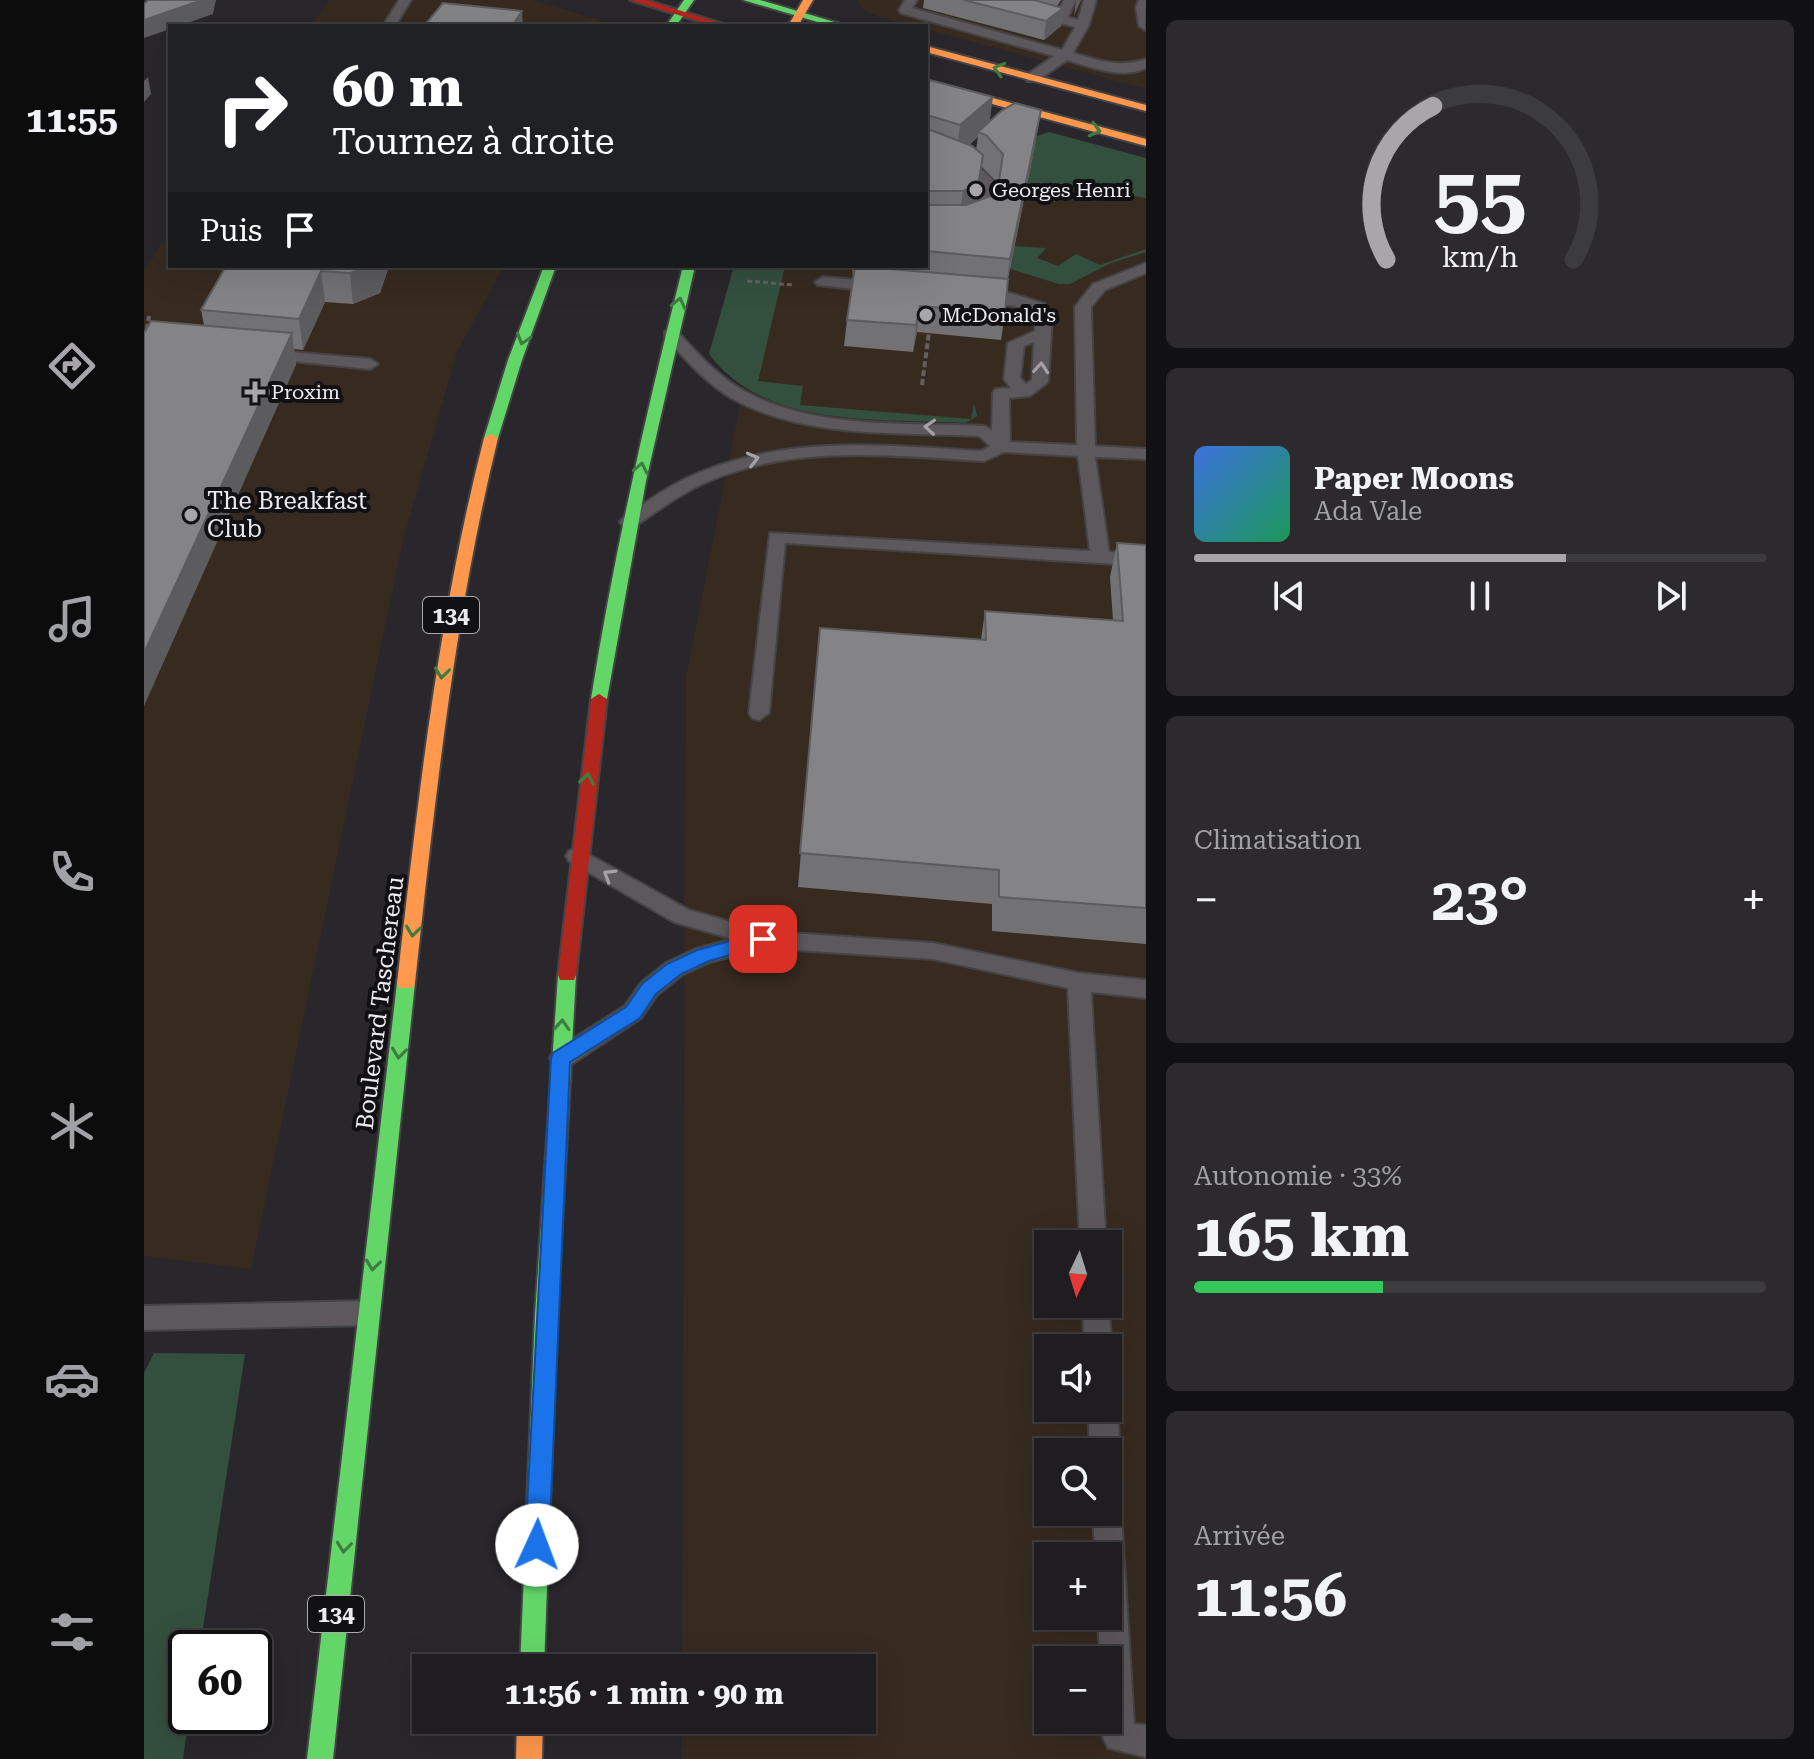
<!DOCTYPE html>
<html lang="fr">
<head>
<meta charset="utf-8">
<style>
  :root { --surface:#1f1d20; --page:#2c2a2d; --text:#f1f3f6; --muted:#a1a2a5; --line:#3c3b3e; --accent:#a8a6aa }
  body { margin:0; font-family:"Roboto Serif",serif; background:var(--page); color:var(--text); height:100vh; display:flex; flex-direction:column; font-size:30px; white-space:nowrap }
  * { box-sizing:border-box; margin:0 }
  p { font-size:26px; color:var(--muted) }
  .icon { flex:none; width:44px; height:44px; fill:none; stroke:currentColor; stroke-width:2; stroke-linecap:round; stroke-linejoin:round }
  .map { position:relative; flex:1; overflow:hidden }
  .drawer { display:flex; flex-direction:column; gap:20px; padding:20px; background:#111012; width:668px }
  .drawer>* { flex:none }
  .banner { position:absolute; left:24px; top:24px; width:760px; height:244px; border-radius:0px; box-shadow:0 8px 32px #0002,0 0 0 2px var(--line); background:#202124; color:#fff; overflow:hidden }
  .needle { width:52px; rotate:184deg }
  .tools { position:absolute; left:890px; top:1230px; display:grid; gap:16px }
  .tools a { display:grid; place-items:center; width:88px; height:88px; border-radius:0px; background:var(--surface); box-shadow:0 8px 32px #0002,0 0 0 2px var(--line); font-size:40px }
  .speed { position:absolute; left:24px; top:1630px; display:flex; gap:16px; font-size:40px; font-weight:700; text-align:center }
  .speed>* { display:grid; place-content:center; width:104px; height:104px; border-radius:50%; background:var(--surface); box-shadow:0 8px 32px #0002,0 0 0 2px var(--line); line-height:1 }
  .speed .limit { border:4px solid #111; border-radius:12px; background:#fff; color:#111 }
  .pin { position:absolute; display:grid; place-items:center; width:68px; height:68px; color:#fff; margin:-34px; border-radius:16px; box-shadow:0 4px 12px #0006 }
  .me { position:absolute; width:88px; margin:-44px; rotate:2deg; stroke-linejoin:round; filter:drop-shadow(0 0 6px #0008) }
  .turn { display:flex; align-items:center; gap:28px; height:168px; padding:0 32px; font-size:36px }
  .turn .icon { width:104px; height:104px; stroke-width:2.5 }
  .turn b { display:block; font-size:56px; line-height:68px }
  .then { display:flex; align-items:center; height:76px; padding:0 32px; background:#0003; gap:16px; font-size:30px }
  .big { font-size:60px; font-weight:700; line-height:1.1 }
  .drawer .card { flex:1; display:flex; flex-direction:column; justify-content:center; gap:12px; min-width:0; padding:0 28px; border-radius:12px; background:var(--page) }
  .drawer .dial { align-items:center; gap:0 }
  .dial svg { height:208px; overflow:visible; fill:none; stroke:var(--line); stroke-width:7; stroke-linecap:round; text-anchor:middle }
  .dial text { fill:var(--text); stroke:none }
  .song { display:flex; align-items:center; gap:24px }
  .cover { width:96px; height:96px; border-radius:12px; background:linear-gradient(135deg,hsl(220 70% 55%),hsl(150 70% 35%)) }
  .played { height:8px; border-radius:4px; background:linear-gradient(90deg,var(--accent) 65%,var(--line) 65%) }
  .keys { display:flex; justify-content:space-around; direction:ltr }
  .heat { display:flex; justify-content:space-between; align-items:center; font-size:44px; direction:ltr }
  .charge { height:12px; border-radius:6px; background:linear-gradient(90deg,#34c759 33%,var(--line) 0) }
  .trip { position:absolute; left:268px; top:1654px; width:464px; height:80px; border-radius:0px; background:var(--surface); box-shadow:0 8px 32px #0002,0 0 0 2px var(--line); font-weight:700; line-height:80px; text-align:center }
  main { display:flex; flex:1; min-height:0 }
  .dock { display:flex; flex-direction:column; width:144px; justify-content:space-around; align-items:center; background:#0c0c0d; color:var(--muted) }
  .dock .icon { width:56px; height:56px }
  .dock .active { color:var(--accent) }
  .dock b { font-size:36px; color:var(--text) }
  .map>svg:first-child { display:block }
  .commercial { fill:#372b20; fill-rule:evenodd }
  .green { fill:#33503f }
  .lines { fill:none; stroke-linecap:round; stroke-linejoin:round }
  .lane-casing { stroke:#444346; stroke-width:4 }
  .fast-casing { stroke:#444346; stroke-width:4 }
  .slow-casing { stroke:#444346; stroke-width:4 }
  .jam-casing { stroke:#444346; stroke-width:4 }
  .path-far1 { stroke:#635f62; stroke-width:3; stroke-dasharray:5 3; stroke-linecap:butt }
  .path { stroke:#635f62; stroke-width:4; stroke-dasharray:6 3; stroke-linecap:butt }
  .lane { fill:#5d585c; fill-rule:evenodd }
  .fast { fill:#63d668; fill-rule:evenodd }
  .slow { fill:#ff974d; fill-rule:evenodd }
  .jam { fill:#b3261e; fill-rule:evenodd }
  .wall { fill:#727173; fill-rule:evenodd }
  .shaded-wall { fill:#5c5c5e }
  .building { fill:#848386; stroke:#5c5c5e; stroke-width:2 }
  .oneway { stroke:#3e7d41 }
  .oneway2 { stroke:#a5a2a6 }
  .route { fill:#1a73e8; stroke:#114b97; stroke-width:2 }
  .poi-dot { fill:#a8a6aa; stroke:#111012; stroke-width:3 }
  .labels { text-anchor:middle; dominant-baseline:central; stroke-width:8; stroke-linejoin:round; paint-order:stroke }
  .far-poi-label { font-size:20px; fill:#edebef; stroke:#111012; text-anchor:start }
  .shield { fill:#111012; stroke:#aba9ad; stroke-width:2 }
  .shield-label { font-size:22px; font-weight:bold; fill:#edebef }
  .poi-label { font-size:24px; fill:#edebef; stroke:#111012; text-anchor:start }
  .street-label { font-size:24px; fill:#edebef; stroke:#111012 }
</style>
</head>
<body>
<main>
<nav class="dock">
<b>11:55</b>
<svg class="icon active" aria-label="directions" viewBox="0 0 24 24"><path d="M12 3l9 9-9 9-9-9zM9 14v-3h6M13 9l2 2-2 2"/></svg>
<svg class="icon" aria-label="music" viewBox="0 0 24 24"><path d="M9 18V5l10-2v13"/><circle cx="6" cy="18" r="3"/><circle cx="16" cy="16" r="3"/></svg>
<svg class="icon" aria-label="phone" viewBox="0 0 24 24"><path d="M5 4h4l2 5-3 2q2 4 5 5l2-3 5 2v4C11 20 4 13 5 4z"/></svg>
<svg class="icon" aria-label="climate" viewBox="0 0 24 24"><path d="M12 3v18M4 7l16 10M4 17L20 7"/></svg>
<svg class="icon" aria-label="car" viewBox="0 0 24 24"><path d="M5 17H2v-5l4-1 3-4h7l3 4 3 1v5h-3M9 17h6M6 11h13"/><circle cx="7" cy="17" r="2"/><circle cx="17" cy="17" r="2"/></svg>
<svg class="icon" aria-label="filters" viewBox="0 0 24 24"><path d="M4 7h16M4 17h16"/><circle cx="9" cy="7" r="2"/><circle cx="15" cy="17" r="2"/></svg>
</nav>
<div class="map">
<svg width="1002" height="1759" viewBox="0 0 1002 1759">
  <rect width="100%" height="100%" fill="#29272b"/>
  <g class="commercial">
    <polygon points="185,0 388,0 475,26 167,26"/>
    <polygon points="713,0 1002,0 1002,89 782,29 782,26 770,26 733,16 719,9"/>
    <path d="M892 140 1002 171V1759H538V1720H718V1668H538L542 678 623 266H782L868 255ZM904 1244H964V1304H904ZM904 1348H964V1408H904ZM904 1452H964V1512H904ZM904 1556H964V1616H904ZM904 1660H964V1720H904Z"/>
    <polygon points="26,232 26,266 360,266 313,352 259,540 107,1269 0,1256 0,336 220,347 0,334 0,270"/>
  </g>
  <g class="green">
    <polygon points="905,132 1002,158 1002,198 919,184 911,202 870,197 855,149"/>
    <polygon points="870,246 902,248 893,258 914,266 932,254 956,265 1002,249 1002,252 967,263 926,284 915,284 847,263"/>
    <path d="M590 266H641L614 381 659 386 656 405 827 419 830 403 833 416 821 423C736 418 622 430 565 354Z"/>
    <polygon points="10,1353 101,1354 56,1648 42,1648 42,1716 45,1716 39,1759 0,1759 0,1373"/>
  </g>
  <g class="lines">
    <defs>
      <g id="lane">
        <polygon points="255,0 267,0 251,26 239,26"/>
        <path d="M761 0H773L768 8 918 50 931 27 831 0H852L912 15 920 0H932L924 17 934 20 940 0H952L945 25 929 53C956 61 975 68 1002 59V68C978 80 947 67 923 60L893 81H883V75L910 56 757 13 755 10Z"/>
        <polygon points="995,0 1002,0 1001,30 995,26 992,7"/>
        <polygon points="782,148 836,168 850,181 848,212 840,226 817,233 782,233 782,225 816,225 829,220 834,212 838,185 826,174 782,157"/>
        <path d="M1002 263V273L961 290 947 307 951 446 1002 449V459L951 457 965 552 1002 554V566L641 543 625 713 615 720 608 718 605 713 626 533 946 551 934 456 860 452 840 461C748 456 653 444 565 481 539 492 515 510 491 526H479L476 522 479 518C502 502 526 485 552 474 643 435 741 445 837 451L846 446 835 436C756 432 661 439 589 399 563 384 542 360 521 337V331H533C553 353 575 378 602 392 672 430 763 422 840 426L848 430 849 393 851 389 867 388 860 379 864 343 891 331 892 319 888 310C873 305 835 303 826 296 844 282 881 298 901 304L908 319 904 382 886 396 865 398 866 442 933 445 931 307 949 284ZM890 342 888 380 882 384 876 378 880 346Z"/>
        <polygon points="679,277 736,282 744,287 736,292 674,285 671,282"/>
        <polygon points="124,350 226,359 234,364 226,369 118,358 116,355"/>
        <polygon points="433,848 545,910 619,931 789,943 935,973 1002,980 1002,998 947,992 962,1244 936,1244 924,988 789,959 621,948 566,962 538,975 513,995 497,1018 426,1065 418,1067 410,1065 406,1058 410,1051 481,1006 497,983 522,963 552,949 589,939 530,922 425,861 422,856 425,851"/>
        <polygon points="223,1301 232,1305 236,1313 232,1321 223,1325 0,1330 0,1306"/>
        <polygon points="964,1301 968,1348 964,1356 964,1348 940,1348 939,1304 964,1304"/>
        <path d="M964 1398C977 1408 977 1446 970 1461L964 1463V1452H946L944 1408H964Z"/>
        <polygon points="964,1499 973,1502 977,1512 990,1724 1002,1725 1002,1757 964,1748 959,1737 959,1720 964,1720 964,1660 956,1660 954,1616 964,1616 964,1556 951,1556 949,1512 964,1512"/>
      </g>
      <g id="fast">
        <polygon points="540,0 550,0 532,26 522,26"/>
        <polygon points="599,0 616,0 704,26 687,26"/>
        <polygon points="400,266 412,266 378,360 354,438 352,441 342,441 340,438 364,360"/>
        <path d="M539 266H551L502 481 463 699 455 704 447 699C470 553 503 409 539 266Z"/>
        <polygon points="423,968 430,970 432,975 413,1315 400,1668 376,1668 391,1315 414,975 416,970"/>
        <polygon points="262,976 269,978 271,983 189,1759 163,1759 253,983 255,978"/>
      </g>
      <g id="slow">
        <polygon points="659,0 669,0 654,26 644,26"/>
        <polygon points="782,46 1002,105 1002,111 782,52"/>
        <polygon points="782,80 1002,139 1002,146 782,86"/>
        <path d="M347 434 354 438C310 617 291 800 271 983L269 988H255L253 983C274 800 294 617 340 438Z"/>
        <polygon points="373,1720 399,1720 398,1759 372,1759"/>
      </g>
      <g id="jam">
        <polygon points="486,0 502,0 586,26 570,26"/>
        <polygon points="455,694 463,699 432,975 430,980 416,980 414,975 447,699"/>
      </g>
    </defs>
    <use href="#lane" class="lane-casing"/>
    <use href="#fast" class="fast-casing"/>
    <use href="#slow" class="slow-casing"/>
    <use href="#jam" class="jam-casing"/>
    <polyline class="path-far1" points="603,281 650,285"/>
    <g class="path">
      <polyline points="3,330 5,316"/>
      <polyline points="778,385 785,332"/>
    </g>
    <use href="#lane" class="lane"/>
    <use href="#fast" class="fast"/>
    <use href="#slow" class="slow"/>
    <use href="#jam" class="jam"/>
  </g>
  <g class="wall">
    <polygon points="780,0 917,0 913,6 919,8 917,26 900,40 779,8"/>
    <path d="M782 79 846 121 892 140 864 279 861 313 857 340 773 332 769 352 700 346 703 320 709 277 708 266H782ZM834 137 832 150 825 145ZM837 166 854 183 847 196 833 201Z"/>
    <polygon points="82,266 245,266 236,293 209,304 181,302 159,350 150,349 152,365 60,325 57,310"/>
    <polygon points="973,543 1002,545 1002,944 848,931 848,904 654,887 676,628 837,640 841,611 969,620 966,577"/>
  </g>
  <g class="shaded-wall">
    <polygon points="58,0 72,0 69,14 35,26 26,26 26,29 0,38 0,20"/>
    <polygon points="932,0 937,0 930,16"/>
    <polygon points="919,8 917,26 900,40 902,21"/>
    <polygon points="378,11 379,26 368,26"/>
    <polygon points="4,77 7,94 0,102 0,81"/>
    <polygon points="849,97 845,127 834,132 834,137 812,156 816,125"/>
    <polygon points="897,110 892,140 861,291 866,259"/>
    <polygon points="839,155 831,211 815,222 819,191"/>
    <polygon points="223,266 245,266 236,293 209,304 206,273"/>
    <polygon points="177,271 181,302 159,350 155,319"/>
    <polygon points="776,306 773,332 769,352 772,325"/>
    <polygon points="148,333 152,365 0,706 0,653"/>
  </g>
  <g class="building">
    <polygon points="4,0 58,0 0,20 0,4"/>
    <polygon points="820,0 890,0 919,8 902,21"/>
    <polygon points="299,3 378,11 368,26 280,26"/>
    <polygon points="782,79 849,97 816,125 783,115 784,129 828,146 839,155 835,180 831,186 819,191 785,191 782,202 785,205 822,205 847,196 855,181 859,154 842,135 834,132 857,111 871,103 897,110 866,259 782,251"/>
    <polygon points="82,266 223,266 206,273 177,271 155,319 57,310"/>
    <polygon points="711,266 864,279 861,313 776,306 772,325 703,320"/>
    <polygon points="7,321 148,333 0,653 0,333"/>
    <polygon points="973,543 1002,545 1002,908 855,897 855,870 656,853 676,628 842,640 841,611 979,621"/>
  </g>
  <defs><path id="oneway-chevron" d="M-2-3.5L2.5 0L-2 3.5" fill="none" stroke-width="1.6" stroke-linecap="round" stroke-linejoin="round" transform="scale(2)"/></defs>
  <g class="oneway">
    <use href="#oneway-chevron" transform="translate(855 69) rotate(-164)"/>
    <use href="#oneway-chevron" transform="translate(951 130) rotate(15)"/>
    <use href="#oneway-chevron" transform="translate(535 303) rotate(-76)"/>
    <use href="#oneway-chevron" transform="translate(379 339) rotate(107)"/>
    <use href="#oneway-chevron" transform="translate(497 468) rotate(-78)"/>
    <use href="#oneway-chevron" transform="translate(298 673) rotate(97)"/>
    <use href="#oneway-chevron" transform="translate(443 779) rotate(-82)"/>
    <use href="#oneway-chevron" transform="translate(269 931) rotate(97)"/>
    <use href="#oneway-chevron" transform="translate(418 1025) rotate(-87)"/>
    <use href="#oneway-chevron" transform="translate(255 1053) rotate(97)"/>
    <use href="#oneway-chevron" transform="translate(229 1265) rotate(97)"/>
    <use href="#oneway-chevron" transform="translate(200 1547) rotate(96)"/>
  </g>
  <g class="oneway2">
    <use href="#oneway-chevron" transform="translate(897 368) rotate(-85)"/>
    <use href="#oneway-chevron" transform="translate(786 427) rotate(-176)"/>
    <use href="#oneway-chevron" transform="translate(609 459) rotate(-14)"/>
    <use href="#oneway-chevron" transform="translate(465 875) rotate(-149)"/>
  </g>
  <polygon class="route" points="619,932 625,934 628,939 625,944 565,961 537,974 512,994 496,1018 426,1062 405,1545 402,1554 393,1557 385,1554 381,1545 407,1058 409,1053 482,1007 498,984 523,964 553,950"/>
  <g class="poi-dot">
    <circle cx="832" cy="190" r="8"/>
    <circle cx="782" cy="315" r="8"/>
    <path d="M107 380h8v8h8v8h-8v8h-8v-8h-8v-8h8z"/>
    <circle cx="47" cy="515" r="8"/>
  </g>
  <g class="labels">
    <g class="far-poi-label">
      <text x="848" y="190">Georges Henri</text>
      <text x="798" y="315">McDonald's</text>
      <text x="127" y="392">Proxim</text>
    </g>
    <g class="shield">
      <rect x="279" y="597" width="56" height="36" rx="6"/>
      <rect x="164" y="1596" width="56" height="36" rx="6"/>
    </g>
    <g class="shield-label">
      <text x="307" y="615">134</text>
      <text x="192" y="1614">134</text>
    </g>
    <g class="poi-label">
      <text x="63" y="501">The Breakfast<tspan x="63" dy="28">Club</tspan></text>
    </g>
    <g class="street-label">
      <text transform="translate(236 1003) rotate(-83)">Boulevard Taschereau</text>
    </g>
  </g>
</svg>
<div class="tools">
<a><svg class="needle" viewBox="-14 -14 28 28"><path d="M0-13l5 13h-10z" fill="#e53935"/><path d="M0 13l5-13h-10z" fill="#a1a2a5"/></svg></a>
<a><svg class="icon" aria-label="sound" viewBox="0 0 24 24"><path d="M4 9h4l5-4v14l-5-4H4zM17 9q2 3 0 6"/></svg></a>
<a><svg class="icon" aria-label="search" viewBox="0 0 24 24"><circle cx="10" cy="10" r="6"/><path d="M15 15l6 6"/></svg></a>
<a>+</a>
<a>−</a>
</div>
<div class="speed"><div class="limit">60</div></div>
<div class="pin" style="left:619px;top:939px;background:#d93025"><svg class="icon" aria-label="arrive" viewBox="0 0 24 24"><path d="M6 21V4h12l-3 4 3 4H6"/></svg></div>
<svg class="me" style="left:393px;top:1545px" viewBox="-20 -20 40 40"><circle r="19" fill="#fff"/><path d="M0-13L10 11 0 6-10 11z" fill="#1a73e8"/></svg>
<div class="trip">11:56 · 1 min · 90 m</div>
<div class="banner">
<div class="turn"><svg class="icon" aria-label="right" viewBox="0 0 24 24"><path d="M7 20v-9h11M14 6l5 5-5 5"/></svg><div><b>60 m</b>Tournez à droite</div></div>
<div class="then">Puis<svg class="icon" aria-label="arrive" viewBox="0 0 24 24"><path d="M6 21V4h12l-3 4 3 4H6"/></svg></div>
</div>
</div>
<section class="drawer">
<div class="card dial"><svg viewBox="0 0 100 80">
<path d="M14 69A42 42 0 1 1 86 69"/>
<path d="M14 69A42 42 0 0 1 32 10" stroke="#a8a6aa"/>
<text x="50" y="56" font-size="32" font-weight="700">55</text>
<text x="50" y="72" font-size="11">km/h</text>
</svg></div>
<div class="card">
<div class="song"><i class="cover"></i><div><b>Paper Moons</b><p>Ada Vale</p></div></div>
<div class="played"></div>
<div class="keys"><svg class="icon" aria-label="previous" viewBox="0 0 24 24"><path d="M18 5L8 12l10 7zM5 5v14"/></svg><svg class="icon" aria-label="pause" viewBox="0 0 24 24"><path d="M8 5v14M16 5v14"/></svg><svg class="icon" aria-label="next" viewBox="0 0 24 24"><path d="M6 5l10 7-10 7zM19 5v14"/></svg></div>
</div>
<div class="card"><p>Climatisation</p>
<div class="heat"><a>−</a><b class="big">23°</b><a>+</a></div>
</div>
<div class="card"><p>Autonomie · 33%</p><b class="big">165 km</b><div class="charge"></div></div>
<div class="card"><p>Arrivée</p><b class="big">11:56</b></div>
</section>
</main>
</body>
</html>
